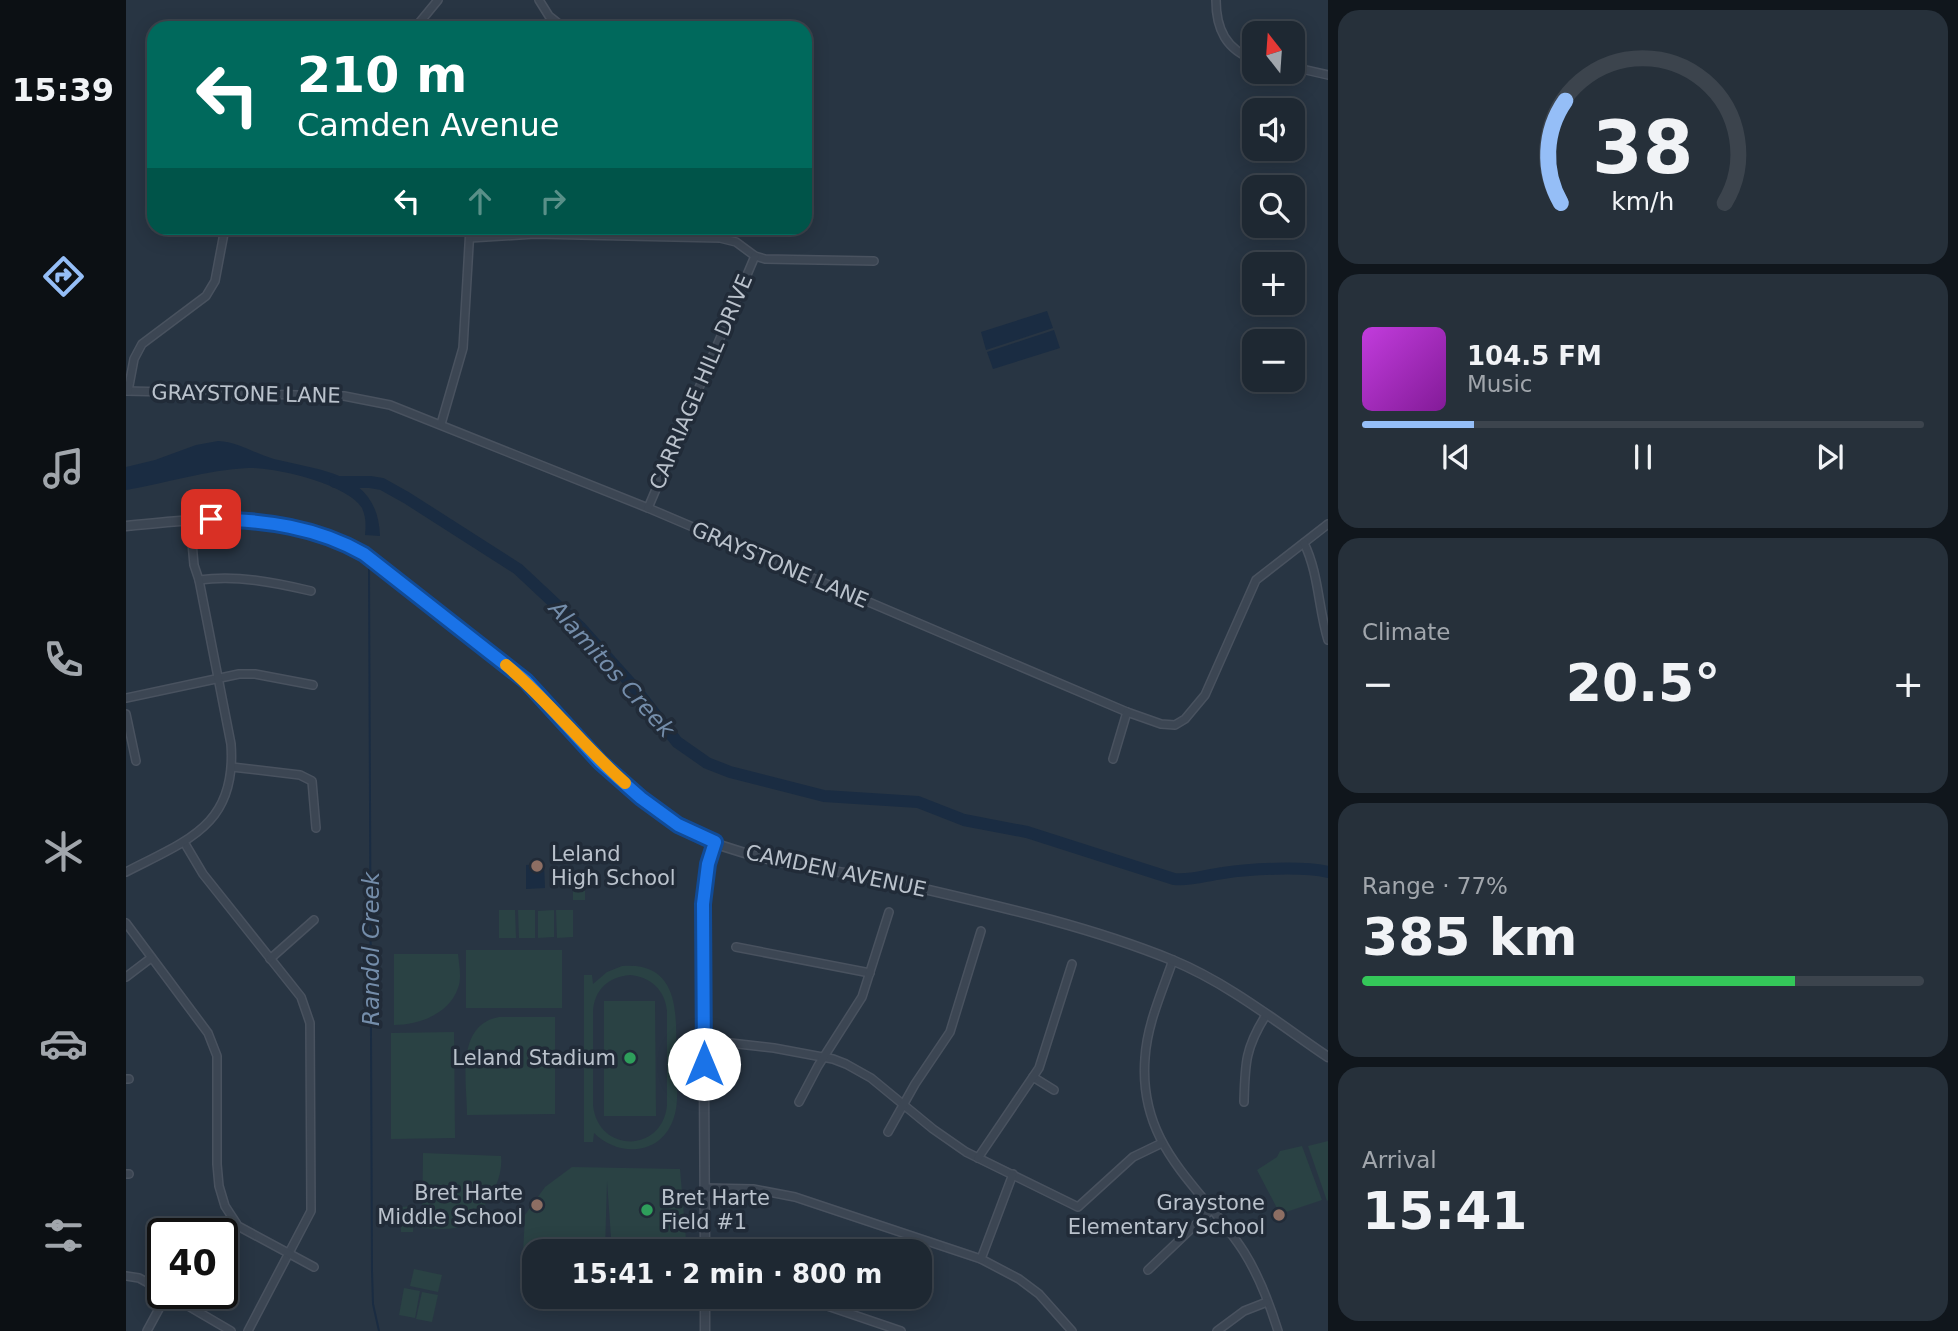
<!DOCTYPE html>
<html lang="en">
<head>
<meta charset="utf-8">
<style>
  :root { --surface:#1e2832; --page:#26303a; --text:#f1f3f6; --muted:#a1a6ac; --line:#3c444d; --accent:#95bef7 }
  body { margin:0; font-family:"DejaVu Sans",sans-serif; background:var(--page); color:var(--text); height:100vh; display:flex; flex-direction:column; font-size:26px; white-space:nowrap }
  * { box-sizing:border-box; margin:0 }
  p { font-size:23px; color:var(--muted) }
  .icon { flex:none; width:38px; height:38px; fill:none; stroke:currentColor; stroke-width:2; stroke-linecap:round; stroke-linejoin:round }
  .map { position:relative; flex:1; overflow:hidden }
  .sheet { display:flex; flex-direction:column; gap:10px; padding:10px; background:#10161c; width:630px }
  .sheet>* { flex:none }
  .top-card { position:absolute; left:21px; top:21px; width:665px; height:214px; border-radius:21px; box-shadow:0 4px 18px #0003,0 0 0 2px var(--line); background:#00695c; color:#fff; overflow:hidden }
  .needle { width:46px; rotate:343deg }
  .tools { position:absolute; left:1116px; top:21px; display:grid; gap:14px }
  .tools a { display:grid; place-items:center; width:63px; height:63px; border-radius:14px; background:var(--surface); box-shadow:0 4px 18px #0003,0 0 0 2px var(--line); font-size:35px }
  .speed { position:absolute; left:21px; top:1218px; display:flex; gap:14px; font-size:35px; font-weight:700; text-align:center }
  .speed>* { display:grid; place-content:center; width:91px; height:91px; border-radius:50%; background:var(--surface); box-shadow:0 4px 18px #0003,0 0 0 2px var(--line); line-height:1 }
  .speed .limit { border:4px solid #111; border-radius:10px; background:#fff; color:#111 }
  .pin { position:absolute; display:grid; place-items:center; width:60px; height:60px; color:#fff; margin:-30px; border-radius:14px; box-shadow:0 4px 10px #0006 }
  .me { position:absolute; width:77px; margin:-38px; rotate:0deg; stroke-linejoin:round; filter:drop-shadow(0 0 5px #0008) }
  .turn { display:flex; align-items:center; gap:24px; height:147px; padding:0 35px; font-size:32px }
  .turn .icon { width:91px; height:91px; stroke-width:2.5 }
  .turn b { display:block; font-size:49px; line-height:60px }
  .lanes { display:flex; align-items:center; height:66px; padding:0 35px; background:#0003; justify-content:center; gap:35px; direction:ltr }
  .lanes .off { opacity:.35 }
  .big { font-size:52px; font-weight:800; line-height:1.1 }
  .sheet .tile { flex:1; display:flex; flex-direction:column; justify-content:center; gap:10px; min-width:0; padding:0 24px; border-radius:21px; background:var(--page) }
  .sheet .dial { align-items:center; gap:0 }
  .dial svg { height:182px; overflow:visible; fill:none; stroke:var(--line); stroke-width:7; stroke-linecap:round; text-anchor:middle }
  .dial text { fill:var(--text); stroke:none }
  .song { display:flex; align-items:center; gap:21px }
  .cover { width:84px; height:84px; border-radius:10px; background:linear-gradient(135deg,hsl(290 70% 55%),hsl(290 70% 35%)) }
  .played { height:7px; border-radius:4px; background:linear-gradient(90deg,var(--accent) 20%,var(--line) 20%) }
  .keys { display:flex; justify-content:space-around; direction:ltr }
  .heat { display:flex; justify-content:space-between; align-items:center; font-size:38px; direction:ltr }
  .charge { height:10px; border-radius:5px; background:linear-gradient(90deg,#34c759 77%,var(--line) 0) }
  .trip { position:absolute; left:396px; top:1239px; width:410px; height:70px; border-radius:21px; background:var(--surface); box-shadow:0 4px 18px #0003,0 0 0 2px var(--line); font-weight:800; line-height:70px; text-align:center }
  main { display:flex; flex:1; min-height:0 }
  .tab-bar { display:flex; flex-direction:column; width:126px; justify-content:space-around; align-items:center; background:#0c1014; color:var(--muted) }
  .tab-bar .icon { width:49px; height:49px }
  .tab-bar .active { color:var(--accent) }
  .tab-bar b { font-size:32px; color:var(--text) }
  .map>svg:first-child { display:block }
  .green { fill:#2a4244; fill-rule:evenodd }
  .water { fill:#1a2c42 }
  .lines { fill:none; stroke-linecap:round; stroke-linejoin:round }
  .stream { stroke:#1a2c42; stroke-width:2 }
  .river { stroke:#1a2c42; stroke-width:12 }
  .minor-casing { stroke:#49525f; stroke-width:10 }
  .tertiary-casing { stroke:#49525f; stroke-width:11 }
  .minor { stroke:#3c4653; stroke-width:7 }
  .tertiary { stroke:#3c4653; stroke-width:8 }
  .route-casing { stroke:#114b97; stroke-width:18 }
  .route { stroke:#1a73e8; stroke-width:12 }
  .slow { stroke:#f59e0b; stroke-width:12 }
  .education-dot { fill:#8d6e63; stroke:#212b38; stroke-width:2.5 }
  .leisure-dot { fill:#2e9e5b; stroke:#212b38; stroke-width:2.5 }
  .labels { text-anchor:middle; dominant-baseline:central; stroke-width:7; stroke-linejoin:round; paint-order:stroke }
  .street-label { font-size:21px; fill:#bac2cc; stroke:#212b38 }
  .poi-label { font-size:21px; fill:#bac2cc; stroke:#212b38; text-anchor:end }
  .water-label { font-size:23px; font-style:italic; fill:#748daa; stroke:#212b38 }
</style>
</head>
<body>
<main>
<nav class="tab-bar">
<b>15:39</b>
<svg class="icon active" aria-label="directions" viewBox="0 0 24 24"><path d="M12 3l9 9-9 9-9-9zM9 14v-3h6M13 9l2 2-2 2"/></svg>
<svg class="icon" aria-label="music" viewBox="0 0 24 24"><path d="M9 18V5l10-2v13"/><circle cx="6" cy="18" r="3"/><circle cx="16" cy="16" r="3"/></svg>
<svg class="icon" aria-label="phone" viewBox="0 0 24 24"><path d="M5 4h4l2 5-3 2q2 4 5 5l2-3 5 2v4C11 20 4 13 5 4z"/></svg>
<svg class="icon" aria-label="climate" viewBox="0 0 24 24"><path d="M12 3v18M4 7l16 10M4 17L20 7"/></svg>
<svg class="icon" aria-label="car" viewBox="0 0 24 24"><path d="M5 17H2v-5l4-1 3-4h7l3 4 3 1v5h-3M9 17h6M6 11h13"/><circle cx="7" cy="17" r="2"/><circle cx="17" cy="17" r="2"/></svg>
<svg class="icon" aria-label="filters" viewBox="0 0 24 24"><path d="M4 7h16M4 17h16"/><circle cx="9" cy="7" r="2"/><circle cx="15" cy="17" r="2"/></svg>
</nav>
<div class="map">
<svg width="1202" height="1331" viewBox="0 0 1202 1331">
  <rect width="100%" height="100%" fill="#283543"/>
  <g class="green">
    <rect x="447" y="875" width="12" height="25"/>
    <polygon points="373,910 389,910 390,938 373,938"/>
    <polygon points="392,910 409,910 409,938 393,938"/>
    <polygon points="428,910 428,937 412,938 412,911"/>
    <polygon points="430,910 447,910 447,937 431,938"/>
    <rect x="340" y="950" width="96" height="58"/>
    <path d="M268 954H332C333 964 336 978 332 988 323 1014 293 1025 268 1025Z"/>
    <path d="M496 966C557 961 550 1020 550 1061 550 1080 554 1103 547 1120 534 1156 492 1157 468 1133L467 1142H458V975H466L467 984 481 972ZM504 975C525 977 539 990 541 1011V1105C537 1153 472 1154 467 1105V1012C468 990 482 977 504 975Z"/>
    <polygon points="478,1001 529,1001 530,1116 478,1116"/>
    <path d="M373 1017H429V1114L341 1115C341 1082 329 1025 373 1017Z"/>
    <polygon points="328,1032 329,1138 265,1139 265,1033"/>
    <polygon points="1202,1141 1202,1200 1201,1201 1182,1146"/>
    <polygon points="1176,1146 1196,1200 1154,1214 1131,1170 1151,1157 1154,1151"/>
    <path d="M297 1153 375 1156C378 1181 358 1215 335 1226 325 1231 307 1228 296 1228Z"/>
    <polygon points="446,1167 554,1169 561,1251 486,1251 481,1181 479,1251 408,1251 408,1256 397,1253 399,1215 419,1187"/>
    <polygon points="287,1206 287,1232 275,1232 275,1207"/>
    <polygon points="288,1269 316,1275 312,1292 284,1286"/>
    <polygon points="278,1288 294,1291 289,1318 273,1315"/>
    <polygon points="296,1292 312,1295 306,1322 290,1319"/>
  </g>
  <g class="water">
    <polygon points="921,311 927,328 860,350 855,332"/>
    <polygon points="928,330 934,348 867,369 861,352"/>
    <path d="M92 441C113 442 129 454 148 459 197 471 252 473 254 536L239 535C240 525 240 517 236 508 221 484 149 467 122 468 81 470 40 483 0 490V467L29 460 70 445Z"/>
    <polygon points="418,864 419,888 400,889 400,865"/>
  </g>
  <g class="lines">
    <polyline class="stream" points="243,567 246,1271 247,1304 253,1331"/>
    <path class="river" d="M209 482H244L256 484 281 498 392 569 455 628 507 686 551 742 581 763 604 772 698 796 792 802 838 820 901 832 1048 879C1066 881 1080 875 1097 873 1124 869 1176 866 1202 872"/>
    <defs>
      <g id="minor">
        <polyline points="413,0 423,16 438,28"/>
        <path d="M1090 0C1090 29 1100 50 1129 60"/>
        <polyline points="289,28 312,0"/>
        <polyline points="1167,67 1202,75"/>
        <polyline points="344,238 409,234 594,238 610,242 629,256 639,259 748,261"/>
        <polyline points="0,391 218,396 264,405 522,508 1001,712 1035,724 1049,725 1059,719 1079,695 1130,580 1202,524"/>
        <polyline points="2,391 8,359 16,344 80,296 89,281 99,228"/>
        <polyline points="315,424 337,348 344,228"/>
        <polyline points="522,508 629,256"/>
        <path d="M1178 543C1193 574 1192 607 1202 640"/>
        <path d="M73 580C111 575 147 582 185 591"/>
        <polyline points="0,698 113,674 129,674 187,685"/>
        <polyline points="0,714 10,761"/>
        <polyline points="987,759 1001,712"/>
        <polyline points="106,767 174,775 186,781 190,828"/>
        <polyline points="58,842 77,874 175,997 184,1023 185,1211 122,1331"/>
        <path d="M0 872C62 840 111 825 105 744L73 580 68 565 64 520"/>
        <polyline points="0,923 82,1033 91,1056 91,1164 93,1186 99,1206 112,1226 188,1267"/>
        <polyline points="610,947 744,973"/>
        <polyline points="144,959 188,920"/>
        <path d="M1047 960C1036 992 1021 1024 1019 1058 1012 1148 1075 1185 1118 1252 1133 1276 1144 1305 1152 1331"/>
        <polyline points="0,977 25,958"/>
        <polyline points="578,1040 648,1048 707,1059 720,1064 745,1078 807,1129 840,1152 952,1207 1007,1157 1036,1143"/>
        <polyline points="907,1077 928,1090"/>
        <polyline points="0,1079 3,1079"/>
        <polyline points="673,1102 692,1066 736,997 763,912"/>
        <path d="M1118 1102C1119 1064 1119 1048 1140 1015"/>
        <polyline points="762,1132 789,1084 824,1032 855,931"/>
        <polyline points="852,1158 913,1068 946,964"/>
        <polyline points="0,1174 3,1174"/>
        <polyline points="578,1188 627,1189 669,1197 855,1259 893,1279 913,1294 946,1331"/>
        <polyline points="855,1259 887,1174"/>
        <polyline points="1022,1270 1086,1209"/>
        <polyline points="0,1276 13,1278 37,1291"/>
        <polyline points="40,1293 105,1331"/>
        <polyline points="675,1297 775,1331"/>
        <polyline points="21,1331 41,1294"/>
        <polyline points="1091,1331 1118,1311 1141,1302"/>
      </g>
      <g id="tertiary">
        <path d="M0 526C78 518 162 510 233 551 264 569 292 595 320 617 356 646 392 673 423 706 466 751 508 805 565 833 631 865 706 868 777 884 867 905 960 925 1046 960 1102 983 1152 1023 1202 1057"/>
        <polyline points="579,1251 577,904 582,864 589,842"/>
        <polyline points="579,1297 579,1331"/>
      </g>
    </defs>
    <use href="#minor" class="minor-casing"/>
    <use href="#tertiary" class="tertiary-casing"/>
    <use href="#minor" class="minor"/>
    <use href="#tertiary" class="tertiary"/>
  </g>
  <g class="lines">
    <defs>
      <path id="route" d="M85 519C138 520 191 527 238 554L400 681 474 762 515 798 552 825 589 842 582 864 577 904 578 1064"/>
    </defs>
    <use href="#route" class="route-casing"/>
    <use href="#route" class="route"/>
    <path class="slow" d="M380 665C423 701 457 746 499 783"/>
  </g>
  <g class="education-dot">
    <circle cx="411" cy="866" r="7"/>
    <circle cx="411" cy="1205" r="7"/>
    <circle cx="1153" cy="1215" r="7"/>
  </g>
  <g class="leisure-dot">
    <circle cx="504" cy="1058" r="7"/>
    <circle cx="521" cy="1210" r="7"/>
  </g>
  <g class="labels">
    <g class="street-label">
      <text transform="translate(575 382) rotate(-67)">CARRIAGE HILL DRIVE</text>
      <text transform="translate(120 394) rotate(1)">GRAYSTONE LANE</text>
      <text transform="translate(654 565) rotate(23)">GRAYSTONE LANE</text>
      <text transform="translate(710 871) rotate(12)">CAMDEN AVENUE</text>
    </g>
    <g class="poi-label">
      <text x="425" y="854" text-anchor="start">Leland<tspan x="425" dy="24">High School</tspan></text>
      <text x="490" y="1058">Leland Stadium</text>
      <text x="397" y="1193">Bret Harte<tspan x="397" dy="24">Middle School</tspan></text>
      <text x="535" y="1198" text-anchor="start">Bret Harte<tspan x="535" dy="24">Field #1</tspan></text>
      <text x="1139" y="1203">Graystone<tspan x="1139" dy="24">Elementary School</tspan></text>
    </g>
    <g class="water-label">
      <text transform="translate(486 669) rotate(48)">Alamitos Creek</text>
      <text transform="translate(245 949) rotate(-90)">Randol Creek</text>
    </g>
  </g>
</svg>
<div class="tools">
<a><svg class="needle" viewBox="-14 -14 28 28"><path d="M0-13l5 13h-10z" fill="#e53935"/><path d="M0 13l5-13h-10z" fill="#a1a6ac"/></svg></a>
<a><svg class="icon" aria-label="sound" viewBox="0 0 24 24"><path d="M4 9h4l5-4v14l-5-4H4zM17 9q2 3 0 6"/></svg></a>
<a><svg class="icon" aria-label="search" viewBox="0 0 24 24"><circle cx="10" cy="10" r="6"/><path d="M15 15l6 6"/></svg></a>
<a>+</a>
<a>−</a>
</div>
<div class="speed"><div class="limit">40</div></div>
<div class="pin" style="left:85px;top:519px;background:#d93025"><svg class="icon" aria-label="arrive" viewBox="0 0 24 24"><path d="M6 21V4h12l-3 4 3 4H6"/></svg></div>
<svg class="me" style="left:578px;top:1064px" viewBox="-20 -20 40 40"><circle r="19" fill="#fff"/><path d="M0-13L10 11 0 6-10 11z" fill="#1a73e8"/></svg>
<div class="trip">15:41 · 2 min · 800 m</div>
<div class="top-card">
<div class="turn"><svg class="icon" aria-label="left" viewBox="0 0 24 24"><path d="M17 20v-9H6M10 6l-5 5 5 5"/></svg><div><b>210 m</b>Camden Avenue</div></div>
<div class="lanes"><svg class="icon" aria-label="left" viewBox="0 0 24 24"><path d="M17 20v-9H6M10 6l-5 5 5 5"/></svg><svg class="icon off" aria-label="ahead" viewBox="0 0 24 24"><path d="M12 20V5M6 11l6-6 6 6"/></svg><svg class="icon off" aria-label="right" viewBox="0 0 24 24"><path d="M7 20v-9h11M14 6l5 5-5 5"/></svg></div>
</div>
</div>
<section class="sheet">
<div class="tile dial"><svg viewBox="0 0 100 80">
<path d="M14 69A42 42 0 1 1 86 69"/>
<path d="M14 69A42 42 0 0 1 16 24" stroke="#95bef7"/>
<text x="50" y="56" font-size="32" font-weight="700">38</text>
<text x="50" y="72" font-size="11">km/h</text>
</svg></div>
<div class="tile">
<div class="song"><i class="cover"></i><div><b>104.5 FM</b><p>Music</p></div></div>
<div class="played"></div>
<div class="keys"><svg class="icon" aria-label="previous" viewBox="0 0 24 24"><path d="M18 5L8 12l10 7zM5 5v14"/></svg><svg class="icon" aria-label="pause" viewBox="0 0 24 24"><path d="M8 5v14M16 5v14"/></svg><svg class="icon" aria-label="next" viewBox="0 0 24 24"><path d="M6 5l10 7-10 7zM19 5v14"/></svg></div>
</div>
<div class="tile"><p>Climate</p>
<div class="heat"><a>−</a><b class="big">20.5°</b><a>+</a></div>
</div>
<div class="tile"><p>Range · 77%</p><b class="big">385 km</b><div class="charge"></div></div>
<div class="tile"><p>Arrival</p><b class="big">15:41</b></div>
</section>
</main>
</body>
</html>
